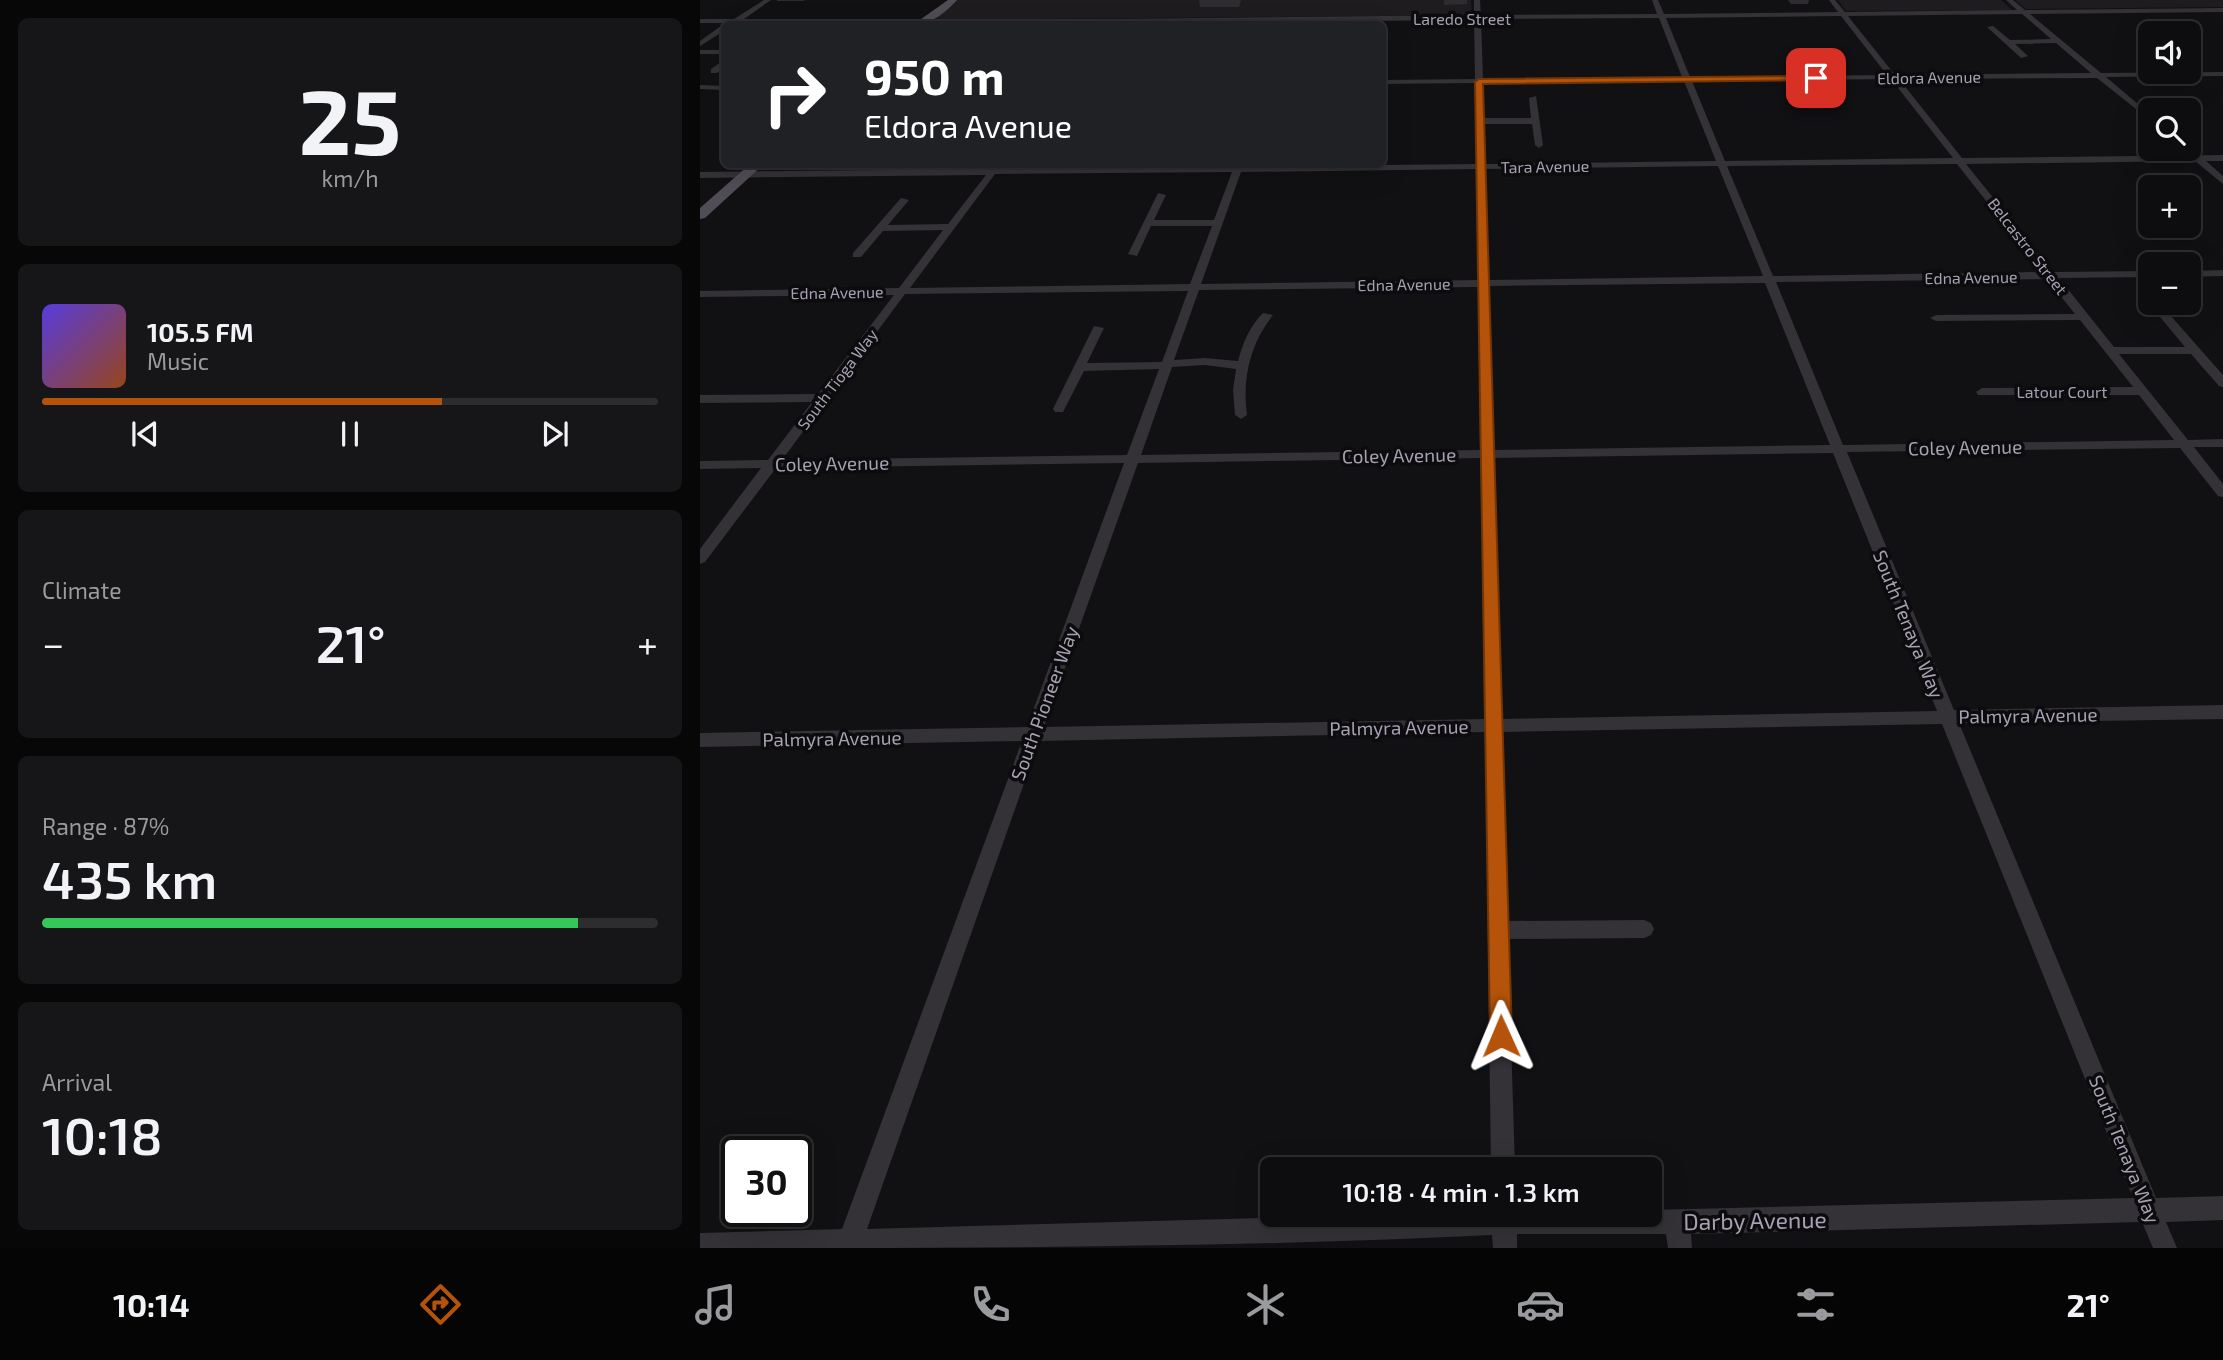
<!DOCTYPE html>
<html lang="en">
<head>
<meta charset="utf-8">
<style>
  :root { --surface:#0d0c0e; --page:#161517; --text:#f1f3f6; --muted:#9a9b9e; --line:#2d2c2e; --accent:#b45309 }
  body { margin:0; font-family:"Exo 2",sans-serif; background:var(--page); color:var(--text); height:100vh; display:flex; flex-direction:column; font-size:26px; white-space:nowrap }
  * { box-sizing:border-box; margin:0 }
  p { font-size:23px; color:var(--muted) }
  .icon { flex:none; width:38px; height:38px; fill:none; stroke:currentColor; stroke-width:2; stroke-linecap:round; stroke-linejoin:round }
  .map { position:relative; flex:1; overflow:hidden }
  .side { display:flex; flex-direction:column; gap:18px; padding:18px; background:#070708; width:700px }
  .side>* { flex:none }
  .guide { position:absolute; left:21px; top:21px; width:665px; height:147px; border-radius:10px; box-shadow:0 7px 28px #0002,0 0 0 2px var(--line); background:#202124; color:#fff; overflow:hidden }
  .controls { position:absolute; left:1438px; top:21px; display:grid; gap:14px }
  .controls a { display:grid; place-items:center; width:63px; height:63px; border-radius:10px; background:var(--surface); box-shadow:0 7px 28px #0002,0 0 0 2px var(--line); font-size:35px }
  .speed { position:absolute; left:21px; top:1136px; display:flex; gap:14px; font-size:35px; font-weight:700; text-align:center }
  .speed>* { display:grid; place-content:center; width:91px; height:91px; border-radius:50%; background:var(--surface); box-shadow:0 7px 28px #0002,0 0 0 2px var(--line); line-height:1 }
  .speed .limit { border:4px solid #111; border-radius:10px; background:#fff; color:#111 }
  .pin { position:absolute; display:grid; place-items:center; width:60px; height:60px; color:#fff; margin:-30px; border-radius:14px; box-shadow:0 4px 10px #0006 }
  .me { position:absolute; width:77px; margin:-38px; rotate:359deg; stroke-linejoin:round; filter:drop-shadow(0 0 5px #0008) }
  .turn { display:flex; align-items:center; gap:24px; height:147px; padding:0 28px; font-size:32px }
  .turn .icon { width:91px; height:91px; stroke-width:2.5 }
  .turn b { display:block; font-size:49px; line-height:60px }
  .big { font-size:52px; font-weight:600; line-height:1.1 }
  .side .tile { flex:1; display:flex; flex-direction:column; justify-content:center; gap:10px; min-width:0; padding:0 24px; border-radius:10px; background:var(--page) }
  .side .dial { align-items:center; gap:0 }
  .dial b { font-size:91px; line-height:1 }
  .song { display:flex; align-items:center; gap:21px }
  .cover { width:84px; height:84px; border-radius:10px; background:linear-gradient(135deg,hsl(250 70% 55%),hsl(20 70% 35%)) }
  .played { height:7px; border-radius:4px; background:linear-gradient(90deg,var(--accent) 65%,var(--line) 65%) }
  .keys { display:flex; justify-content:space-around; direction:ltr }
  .heat { display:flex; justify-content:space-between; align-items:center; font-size:38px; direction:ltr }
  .charge { height:10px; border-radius:5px; background:linear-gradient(90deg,#34c759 87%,var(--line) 0) }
  .trip { position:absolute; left:560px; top:1157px; width:402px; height:70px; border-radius:10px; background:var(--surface); box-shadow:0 7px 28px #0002,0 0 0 2px var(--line); font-weight:600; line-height:70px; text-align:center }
  .dock { display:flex; height:112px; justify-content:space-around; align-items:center; background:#050506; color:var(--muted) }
  .dock .icon { width:49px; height:49px }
  .dock .on { color:var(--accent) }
  .dock b { font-size:32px; color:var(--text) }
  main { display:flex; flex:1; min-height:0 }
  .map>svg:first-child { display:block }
  .built { fill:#1e1c1f }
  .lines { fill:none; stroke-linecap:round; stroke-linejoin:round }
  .minor { fill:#343137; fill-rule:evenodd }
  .major { fill:#514d56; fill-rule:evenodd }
  .wall { fill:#2e2c30 }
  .route { fill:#b45309; stroke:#753606; stroke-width:2 }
  .labels { text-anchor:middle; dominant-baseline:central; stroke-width:7; stroke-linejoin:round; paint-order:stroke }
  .far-street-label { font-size:16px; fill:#a7a1b3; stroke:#0c0b0d }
  .street-label { font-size:19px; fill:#a7a1b3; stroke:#0c0b0d }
  .near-street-label { font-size:23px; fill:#a7a1b3; stroke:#0c0b0d }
</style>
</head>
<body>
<main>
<section class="side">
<div class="tile dial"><b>25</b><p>km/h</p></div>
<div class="tile">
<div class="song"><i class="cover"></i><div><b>105.5 FM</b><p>Music</p></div></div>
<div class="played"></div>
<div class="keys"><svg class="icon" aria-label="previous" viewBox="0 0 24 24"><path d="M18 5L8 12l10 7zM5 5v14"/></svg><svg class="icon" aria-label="pause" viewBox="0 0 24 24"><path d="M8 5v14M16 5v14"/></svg><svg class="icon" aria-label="next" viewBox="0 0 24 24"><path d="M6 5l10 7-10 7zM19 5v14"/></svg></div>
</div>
<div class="tile"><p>Climate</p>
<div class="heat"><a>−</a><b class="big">21°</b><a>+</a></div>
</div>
<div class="tile"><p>Range · 87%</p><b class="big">435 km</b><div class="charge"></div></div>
<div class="tile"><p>Arrival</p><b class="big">10:18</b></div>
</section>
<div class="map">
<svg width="1523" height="1248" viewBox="0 0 1523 1248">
  <rect width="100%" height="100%" fill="#111012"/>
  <g class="built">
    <polygon points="257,0 771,0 772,15 235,20"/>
    <polygon points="1138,0 1301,0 1312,10 1146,11"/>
    <polygon points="1315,0 1523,0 1523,7 1326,9"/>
  </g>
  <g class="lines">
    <g class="minor">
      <path d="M64 0H71L44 19 219 21 774 15V0H780L781 15 957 14 952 0H958L964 14 1138 12 1129 0H1135L1145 12 1317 10 1306 0H1313L1325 10 1523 8V12L1330 14 1401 73 1523 72V76L1406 77 1451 115V121L1397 78 1199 79 1262 158 1523 155V161H1506L1523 176V184L1495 161 1266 164 1353 272 1451 271V277L1359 278 1414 347H1485L1460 317 1470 315 1523 375V387L1519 386 1491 354H1419L1488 440 1523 439V447H1494L1523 484V497L1518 496 1480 448 1147 452 1254 710 1523 705V719L1259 723 1456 1198 1523 1196V1220L1466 1222 1477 1248H1453L1442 1222 991 1234 992 1248H968L966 1234H817V1248H793L792 1235C528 1248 264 1248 0 1248V1233L142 1229 322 741 0 747V733L327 727 424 463 76 468 5 562 0 564V549L61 468 0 469V461L68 460 112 402 0 403V395L118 394 194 295 0 297V291L199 288 243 230 183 231 161 257H153V253L201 198 209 200 188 225 248 224 286 175 0 178V172L290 169 295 164 299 165V169L776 164 775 83 682 84V80L775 79 774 20 279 24 0 23V19H34ZM1322 14 1351 39 1310 40 1293 26 1287 27 1321 58 1328 56 1315 44 1356 43 1391 73 1195 75 1148 16ZM1141 16 1187 75 990 77 966 18ZM959 18 982 77 783 79 781 19ZM1191 79 1253 158 1025 161 992 81ZM984 81 1016 161 785 164 784 124H832L835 145 839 148 843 145 836 96 829 98 831 118H784L783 83ZM1257 164 1342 272 1073 276 1027 166ZM1018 166 1063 276 789 280 785 169ZM776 169 778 280 501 284 541 172ZM532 172 514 220H454L466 195 458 193 428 254 437 256 451 226H512L490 284 210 288 295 174ZM1347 279 1375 314 1236 315 1230 318 1236 321 1380 320 1433 387 1282 388 1276 392 1278 395H1439L1474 440 1143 445 1076 282ZM1065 283 1130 445 794 450 789 286ZM778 287 780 450 441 455 472 367 505 365 536 369 533 390 535 415 541 419 547 415C542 379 550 344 573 315L563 313C549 327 543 343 538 361L505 358 474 360 499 290ZM488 291 462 362 387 363 404 328 394 326 353 409 355 412H363L384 371 459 369 427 455 82 460 205 294ZM1133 453 1237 711 802 719 794 458ZM781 458 784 719 344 727 438 463ZM1242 724 1433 1198 950 1210V1214H708L167 1229 339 741 785 732 791 1169H815L808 939 944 938 951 935 954 929 951 923 944 920 808 921 802 732Z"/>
      <polygon points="21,26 24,26 24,31 0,46 0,41"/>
      <rect x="0" y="50" width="24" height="4"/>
      <polygon points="21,62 24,62 24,67 17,73 11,73 11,69"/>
      <polygon points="0,85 24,86 24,90 0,89"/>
      <polygon points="1523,270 1523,276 1489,277 1489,271"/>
    </g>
    <g class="major">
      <path d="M248 0H257C245 13 232 24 214 24Z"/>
      <polygon points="50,164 64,164 5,218 0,219 0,208"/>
    </g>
  </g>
  <g class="wall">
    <polygon points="77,0 105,0 103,1 77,1"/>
    <polygon points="499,0 541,0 539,7 500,7"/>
    <polygon points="744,0 767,0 767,4 744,5"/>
    <polygon points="1088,0 1109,0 1108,4 1091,4"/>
  </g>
  <polygon class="route" points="1116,76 1119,80 783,84 812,1036 808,1044 801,1047 793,1044 790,1036 775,82 779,79"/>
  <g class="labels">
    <g class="far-street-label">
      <text x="762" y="18">Laredo Street</text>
      <text transform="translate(1229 77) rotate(-1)">Eldora Avenue</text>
      <text transform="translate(845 166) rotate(-1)">Tara Avenue</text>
      <text transform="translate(1328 246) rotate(52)">Belcastro Street</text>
      <text transform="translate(1271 277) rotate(-1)">Edna Avenue</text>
      <text transform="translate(704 284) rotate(-1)">Edna Avenue</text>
      <text transform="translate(137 292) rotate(-1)">Edna Avenue</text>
      <text transform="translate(137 379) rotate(-53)">South Tioga Way</text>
      <text x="1362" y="391">Latour Court</text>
    </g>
    <g class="street-label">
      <text transform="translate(1265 447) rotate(-1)">Coley Avenue</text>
      <text transform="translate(699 455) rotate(-1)">Coley Avenue</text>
      <text transform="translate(132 463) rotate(-1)">Coley Avenue</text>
      <text transform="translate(1209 624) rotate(68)">South Tenaya Way</text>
      <text transform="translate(344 703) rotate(-70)">South Pioneer Way</text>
      <text transform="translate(1328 715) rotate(-1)">Palmyra Avenue</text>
      <text transform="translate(699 727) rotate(-1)">Palmyra Avenue</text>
      <text transform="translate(132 738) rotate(-1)">Palmyra Avenue</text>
      <text transform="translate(1425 1149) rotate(68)">South Tenaya Way</text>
    </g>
    <g class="near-street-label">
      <text transform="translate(1055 1220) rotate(-1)">Darby Avenue</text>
    </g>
  </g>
</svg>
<div class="controls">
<a><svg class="icon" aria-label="sound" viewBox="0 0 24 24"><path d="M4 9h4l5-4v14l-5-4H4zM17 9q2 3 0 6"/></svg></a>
<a><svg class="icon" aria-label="search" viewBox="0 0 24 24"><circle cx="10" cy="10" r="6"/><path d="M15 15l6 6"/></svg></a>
<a>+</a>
<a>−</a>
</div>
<div class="speed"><div class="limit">30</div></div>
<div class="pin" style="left:1116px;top:78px;background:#d93025"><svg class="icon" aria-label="arrive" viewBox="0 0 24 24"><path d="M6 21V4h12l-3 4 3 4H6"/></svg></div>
<svg class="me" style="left:801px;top:1036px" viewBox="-20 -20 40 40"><path d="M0-17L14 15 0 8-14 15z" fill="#b45309" stroke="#fff" stroke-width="4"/></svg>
<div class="trip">10:18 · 4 min · 1.3 km</div>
<div class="guide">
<div class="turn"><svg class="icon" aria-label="right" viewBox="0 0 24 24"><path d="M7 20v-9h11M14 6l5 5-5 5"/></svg><div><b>950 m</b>Eldora Avenue</div></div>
</div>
</div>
</main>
<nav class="dock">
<b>10:14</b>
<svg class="icon on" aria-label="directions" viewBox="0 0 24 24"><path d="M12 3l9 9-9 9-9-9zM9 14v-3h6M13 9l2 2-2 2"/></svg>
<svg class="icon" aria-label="music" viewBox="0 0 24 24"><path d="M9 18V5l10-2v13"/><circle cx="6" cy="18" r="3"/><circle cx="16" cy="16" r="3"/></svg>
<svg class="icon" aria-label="phone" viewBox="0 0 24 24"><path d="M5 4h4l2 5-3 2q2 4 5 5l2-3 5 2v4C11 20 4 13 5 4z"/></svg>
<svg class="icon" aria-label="climate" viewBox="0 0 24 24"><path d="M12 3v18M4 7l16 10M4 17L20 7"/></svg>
<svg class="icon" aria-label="car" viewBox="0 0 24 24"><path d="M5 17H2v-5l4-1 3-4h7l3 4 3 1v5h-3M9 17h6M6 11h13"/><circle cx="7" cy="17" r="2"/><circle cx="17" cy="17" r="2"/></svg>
<svg class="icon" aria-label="filters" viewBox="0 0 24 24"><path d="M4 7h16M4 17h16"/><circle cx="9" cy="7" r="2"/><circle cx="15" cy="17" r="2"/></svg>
<b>21°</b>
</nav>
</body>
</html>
